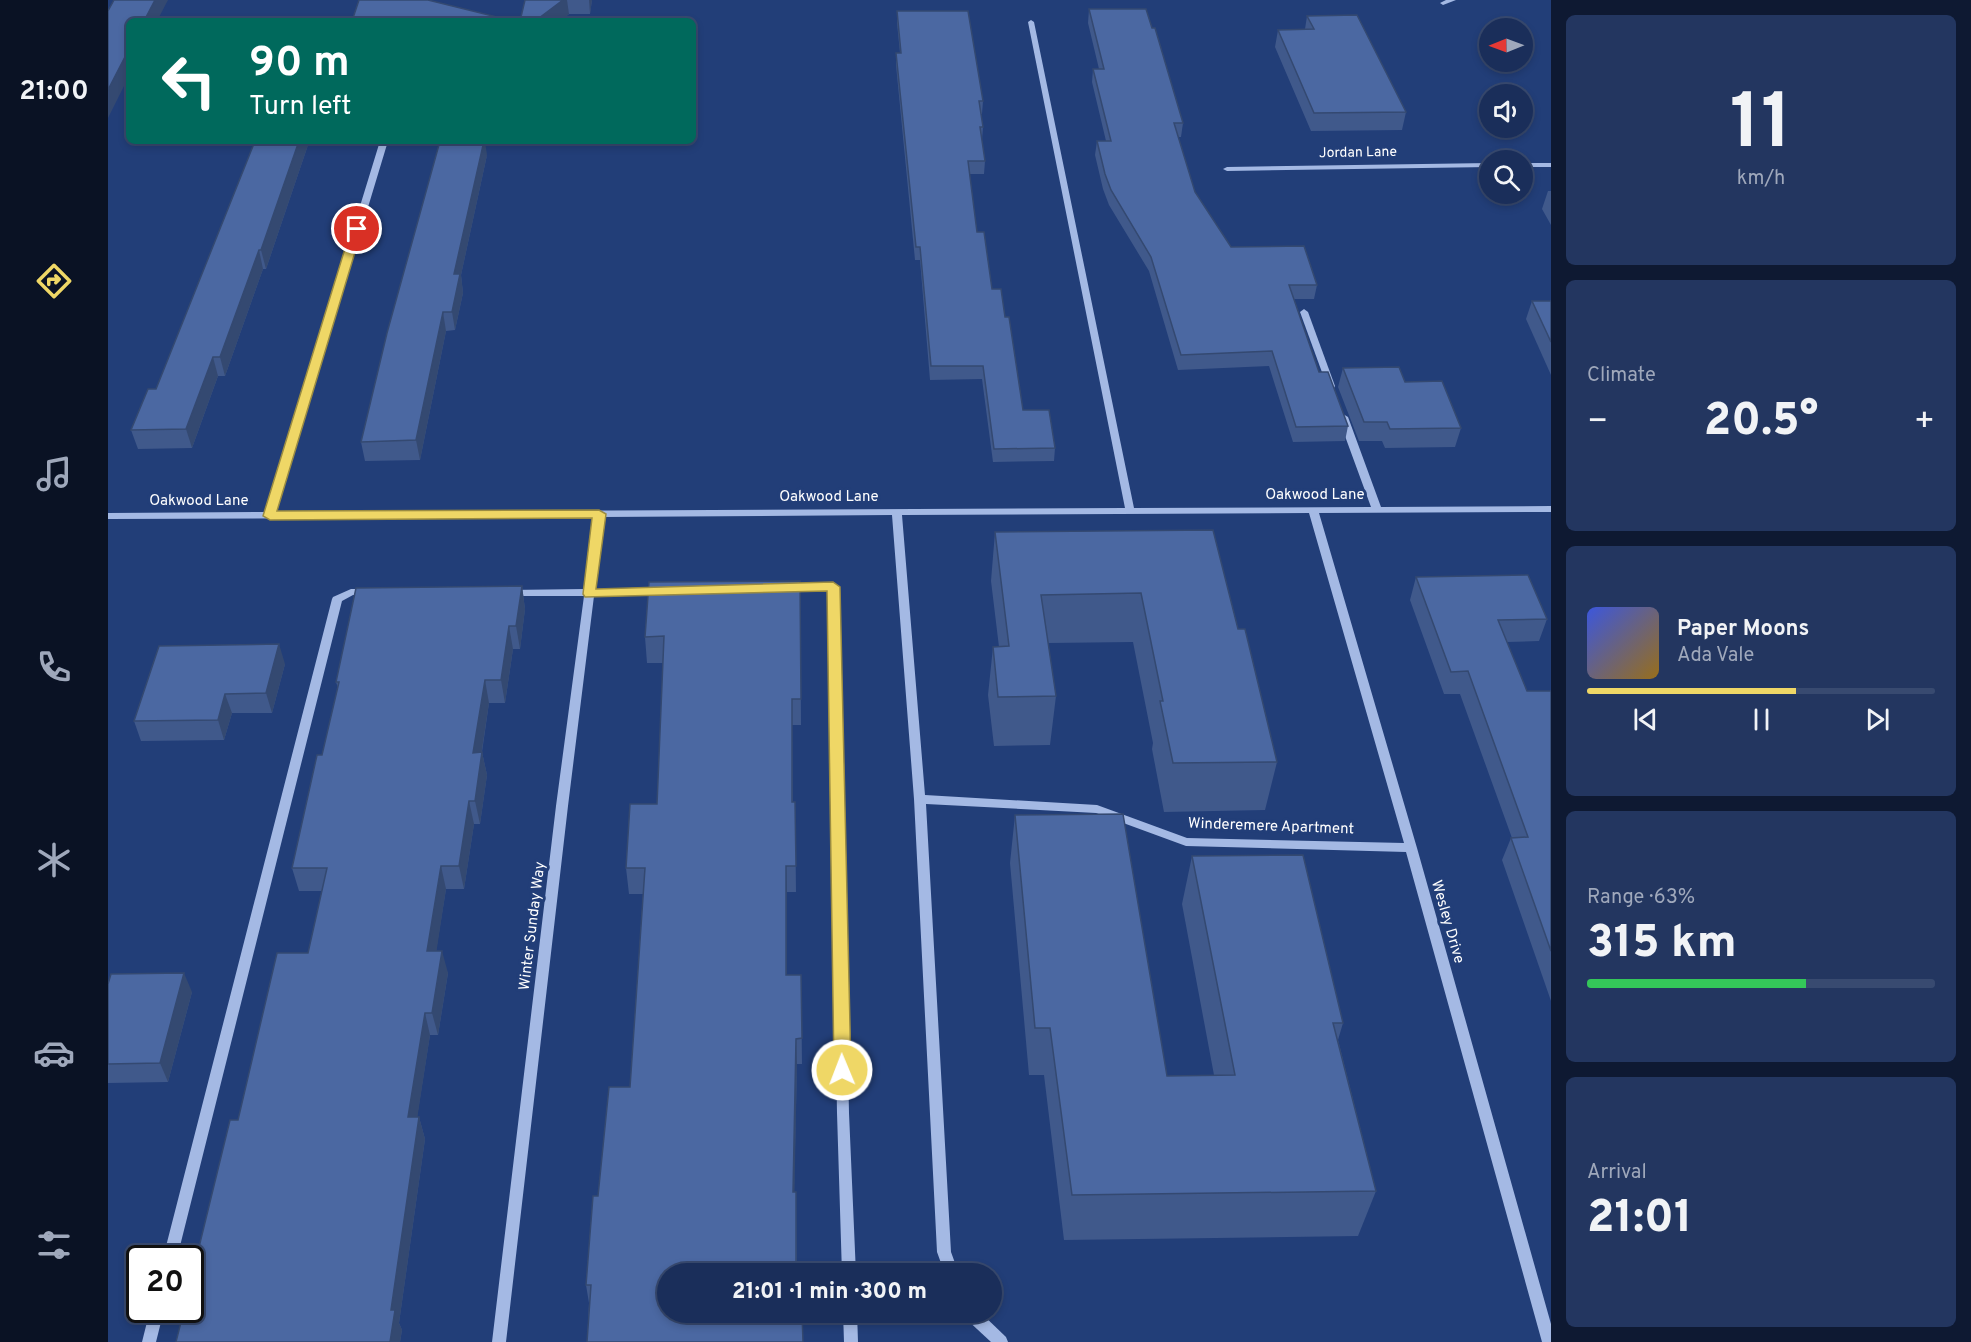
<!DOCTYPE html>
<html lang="en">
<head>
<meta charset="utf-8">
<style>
  :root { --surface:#1a2e5a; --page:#233660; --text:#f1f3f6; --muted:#9fa8bb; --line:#384a70; --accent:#efd766 }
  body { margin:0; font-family:Overpass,sans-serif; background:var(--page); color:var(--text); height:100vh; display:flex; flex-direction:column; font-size:22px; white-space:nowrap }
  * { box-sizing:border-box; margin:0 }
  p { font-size:20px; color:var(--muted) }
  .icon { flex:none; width:33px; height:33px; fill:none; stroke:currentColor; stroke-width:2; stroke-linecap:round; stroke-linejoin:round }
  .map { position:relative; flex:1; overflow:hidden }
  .side { display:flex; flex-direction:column; gap:15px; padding:15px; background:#0e1932; width:420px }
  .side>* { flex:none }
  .guide { position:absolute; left:18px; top:18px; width:570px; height:126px; border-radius:9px; box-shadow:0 3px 9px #0003,0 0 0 2px var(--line); background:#00695c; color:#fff; overflow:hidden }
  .needle { width:39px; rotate:269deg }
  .fabs { position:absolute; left:1371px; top:18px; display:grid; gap:12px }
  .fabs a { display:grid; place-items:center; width:54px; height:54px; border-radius:50%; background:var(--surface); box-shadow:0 3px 9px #0003,0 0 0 2px var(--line); font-size:30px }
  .speed { position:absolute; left:18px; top:1245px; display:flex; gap:12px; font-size:30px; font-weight:700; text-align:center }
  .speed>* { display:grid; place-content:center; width:78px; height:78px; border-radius:50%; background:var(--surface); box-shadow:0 3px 9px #0003,0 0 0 2px var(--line); line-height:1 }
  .speed .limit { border:3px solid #111; border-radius:9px; background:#fff; color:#111 }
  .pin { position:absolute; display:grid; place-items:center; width:51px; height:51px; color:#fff; margin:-26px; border:3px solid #fff; border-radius:50%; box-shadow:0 2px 6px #0007 }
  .me { position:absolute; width:66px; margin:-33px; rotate:359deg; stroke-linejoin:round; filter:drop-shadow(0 0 4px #0008) }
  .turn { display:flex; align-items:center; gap:21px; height:126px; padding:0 24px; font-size:27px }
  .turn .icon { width:78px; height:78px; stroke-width:2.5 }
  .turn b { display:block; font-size:42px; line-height:51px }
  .big { font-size:45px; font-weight:800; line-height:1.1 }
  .side .tile { flex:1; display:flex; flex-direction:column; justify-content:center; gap:9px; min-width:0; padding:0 21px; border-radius:9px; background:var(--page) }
  .side .dial { align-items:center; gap:0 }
  .dial b { font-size:78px; line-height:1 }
  .song { display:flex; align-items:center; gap:18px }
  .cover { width:72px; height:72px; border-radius:9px; background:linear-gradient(135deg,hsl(230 70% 55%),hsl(40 70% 35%)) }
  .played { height:6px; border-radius:3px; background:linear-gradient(90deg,var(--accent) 60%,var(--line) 60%) }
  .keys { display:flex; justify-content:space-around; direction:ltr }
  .heat { display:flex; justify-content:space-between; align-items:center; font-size:33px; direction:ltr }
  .charge { height:9px; border-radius:4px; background:linear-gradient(90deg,#34c759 63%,var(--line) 0) }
  .trip { position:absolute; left:549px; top:1263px; width:345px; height:60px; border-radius:30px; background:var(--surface); box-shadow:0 3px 9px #0003,0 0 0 2px var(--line); font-weight:800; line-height:60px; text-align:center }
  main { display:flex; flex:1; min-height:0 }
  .tabs { display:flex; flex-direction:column; width:108px; justify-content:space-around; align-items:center; background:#0a1224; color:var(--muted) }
  .tabs .icon { width:42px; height:42px }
  .tabs .active { color:var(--accent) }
  .tabs b { font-size:27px; color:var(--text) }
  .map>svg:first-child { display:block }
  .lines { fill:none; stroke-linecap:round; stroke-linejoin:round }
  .minor { fill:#a4b9e4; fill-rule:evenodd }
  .wall { fill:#40598b }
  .shaded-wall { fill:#344971 }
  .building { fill:#4b68a2; stroke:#344971; stroke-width:1.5 }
  .route { fill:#efd766; stroke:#9b8c42; stroke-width:1.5 }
  .labels { text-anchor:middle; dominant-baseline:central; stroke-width:6; stroke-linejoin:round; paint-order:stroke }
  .far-street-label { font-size:14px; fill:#fff; stroke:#223e78 }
  .street-label { font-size:15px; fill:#fff; stroke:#223e78 }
</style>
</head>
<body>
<main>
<nav class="tabs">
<b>21:00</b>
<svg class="icon active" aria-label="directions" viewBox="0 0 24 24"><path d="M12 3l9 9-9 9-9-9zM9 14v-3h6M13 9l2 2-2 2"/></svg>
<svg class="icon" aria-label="music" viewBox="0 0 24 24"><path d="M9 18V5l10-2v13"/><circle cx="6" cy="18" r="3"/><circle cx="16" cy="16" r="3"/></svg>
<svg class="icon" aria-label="phone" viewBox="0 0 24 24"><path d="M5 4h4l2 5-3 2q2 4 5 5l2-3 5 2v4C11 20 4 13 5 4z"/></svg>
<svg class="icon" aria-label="climate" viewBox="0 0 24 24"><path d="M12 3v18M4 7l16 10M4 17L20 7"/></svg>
<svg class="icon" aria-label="car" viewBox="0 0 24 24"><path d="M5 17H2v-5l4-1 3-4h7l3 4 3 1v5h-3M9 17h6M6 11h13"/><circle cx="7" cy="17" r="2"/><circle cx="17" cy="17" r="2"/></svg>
<svg class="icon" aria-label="filters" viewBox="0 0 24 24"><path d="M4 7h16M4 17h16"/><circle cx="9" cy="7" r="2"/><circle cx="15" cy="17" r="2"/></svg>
</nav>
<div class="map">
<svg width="1443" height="1342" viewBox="0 0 1443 1342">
  <rect width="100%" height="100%" fill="#223e78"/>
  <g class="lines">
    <g class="minor">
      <polygon points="1338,0 1348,0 1335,5 1332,3"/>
      <path d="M923 20 926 22 1026 508 1263 507 1230 417 1235 414 1240 417 1273 507 1443 506V512L1211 513 1309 848 1443 1324V1342H1434L1298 852 1078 846 988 813 818 804 843 1252 851 1274H837L829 1252 806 799 784 515 495 517 487 589H554L559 592 554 595 486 596 460 806 398 1342H384L448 806 476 596H401L396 593 401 590 476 589 486 517 0 519V513L158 512 272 141H280L168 512 1017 508 920 22ZM1201 513 1296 843 1079 838 989 805 817 795 794 515Z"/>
      <polygon points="1382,163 1382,167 1119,171 1115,169 1119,167"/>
      <rect x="1414" y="163" width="29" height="4"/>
      <polygon points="1196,309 1200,312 1227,386 1226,388 1223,389 1219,386 1192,312"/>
      <polygon points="725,584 730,587 741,1113 748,1274 734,1274 729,1113 720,590 680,591 675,588 680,585"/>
      <polygon points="243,589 260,589 265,592 260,595 245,595 234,601 69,1258 55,1258 224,599 225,597"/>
      <polygon points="42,1310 56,1310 48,1342 34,1342"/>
      <polygon points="735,1312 749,1312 750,1342 736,1342"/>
      <polygon points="854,1312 872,1312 898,1337 900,1342 883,1342 856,1317"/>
    </g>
  </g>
  <g class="wall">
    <polygon points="417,0 484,0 482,14 461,14 452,21 412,21"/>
    <polygon points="981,9 1044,28 1075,123 1073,137 1070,137 1087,192 1123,247 1209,285 1206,299 1186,299 1211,372 1240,426 1237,441 1185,442 1161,366 1070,370 1041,271 1001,205 995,189 987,155 989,141 998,141 984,82 985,69 991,69 980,23"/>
    <polygon points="789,11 875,101 874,114 873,114 875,127 874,140 873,140 877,161 876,174 861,174 869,232 884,289 897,317 915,410 947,448 946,461 885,462 874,379 822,380 812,260 807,260 788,65 788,53 792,53 789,23"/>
    <polygon points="1199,16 1298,112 1294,130 1203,131 1167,47 1170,30 1197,29"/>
    <polygon points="200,145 158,269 155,269 117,376 110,376 84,448 30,449 23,430"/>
    <polygon points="379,155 353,275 355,293 347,330 338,331 312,460 257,461 253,442"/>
    <polygon points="1440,191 1443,191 1443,225 1434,209"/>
    <polygon points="1424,301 1443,301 1443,375 1418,319"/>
    <polygon points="1235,368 1297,382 1353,428 1347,447 1277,448 1274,441 1251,441 1230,387"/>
    <polygon points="887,532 1130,629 1169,762 1157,810 1056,812 1044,749 1045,743 1025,642 940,643 948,696 942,745 886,746 880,695 885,647 891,647 883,581"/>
    <polygon points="1308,577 1439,619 1431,641 1399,642 1419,691 1443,691 1443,1001 1394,860 1403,838 1404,838 1352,694 1336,694 1302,600"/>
    <polygon points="692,581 693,725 684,725 685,802 687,802 688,892 679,892 679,975 693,975 694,1064 689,1064 686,1192 688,1192 689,1274 560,1274 560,1312 689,1312 689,1313 694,1313 695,1342 479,1342 481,1303 478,1285 485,1196 490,1196 501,1087 522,1087 535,894 521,894 518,868 522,804 549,804 555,663 539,663 537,637 541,582"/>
    <polygon points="414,586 417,609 412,649 405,649 397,703 381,703 374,752 379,775 372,824 366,824 356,889 338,889 328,951 340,973 330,1035 322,1035 309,1117 311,1117 317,1139 291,1323 294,1330 292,1342 68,1342 130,1120 200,953 214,891 191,891 184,868 214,755 230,688 228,682"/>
    <polygon points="177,664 164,713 124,713 116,740 33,741 26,721"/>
    <polygon points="907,815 1059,1076 1106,1075 1074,904 1084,856 1235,1023 1230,1040 1268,1191 1250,1236 956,1240 936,1075 921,1075 902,863"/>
    <polygon points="0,984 84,992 60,1082 0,1083"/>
  </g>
  <g class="shaded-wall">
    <polygon points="47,0 60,0 49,21 36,21"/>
    <polygon points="455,0 459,0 461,14 452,21 427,21"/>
    <polygon points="481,0 484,0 482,14"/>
    <polygon points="21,49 21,76 0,118 0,90"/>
    <polygon points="191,141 199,141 200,145 158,269 153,250"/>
    <polygon points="376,141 377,141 379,155 353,275 355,293 347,330 344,312 346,274"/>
    <polygon points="151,250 155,269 117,376 112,357"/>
    <polygon points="335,312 338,331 312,460 308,440"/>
    <polygon points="105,357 110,376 84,448 78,429"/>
    <polygon points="414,586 417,609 412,649 408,626"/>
    <polygon points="401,626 405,649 397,703 393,680"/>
    <polygon points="171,644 177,664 164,713 158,693"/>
    <polygon points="377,680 381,703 370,776 365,753"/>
    <polygon points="117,694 124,713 116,740 110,720"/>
    <polygon points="374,752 379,775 372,824 367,801"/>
    <polygon points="361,801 366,824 356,889 351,866"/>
    <polygon points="333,866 338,889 325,974 319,951"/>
    <polygon points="678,866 679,892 679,1000 678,975"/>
    <polygon points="334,951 340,973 330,1035 324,1013"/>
    <polygon points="76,973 84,992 60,1082 52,1063"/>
    <polygon points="317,1013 322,1035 306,1139 300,1117"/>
    <polygon points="688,1039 689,1064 686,1217 685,1192"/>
    <polygon points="311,1117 317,1139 291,1323 294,1330 292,1342 282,1342 283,1310"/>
  </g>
  <g class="building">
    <polygon points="6,0 47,0 36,21 21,21 21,49 0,90 0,11"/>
    <polygon points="251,0 320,0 405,21 244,21"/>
    <polygon points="417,0 455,0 427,21 412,21"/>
    <polygon points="981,9 1038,9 1044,28 1047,28 1075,123 1066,123 1087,192 1123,247 1196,246 1209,285 1181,285 1211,372 1220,372 1240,426 1188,427 1164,351 1073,355 1043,257 1003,190 997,174 989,141 1003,141 985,69 996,69"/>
    <polygon points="789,11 860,11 875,101 871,101 875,127 872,127 877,161 860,161 869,232 876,232 884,289 893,289 897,317 901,317 915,410 941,410 947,448 886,449 875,366 823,366 812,247 808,247 788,53 793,53"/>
    <polygon points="1249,15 1298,112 1206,113 1170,30 1206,29 1199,16"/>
    <polygon points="147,141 191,141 153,250 151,250 112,357 105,357 78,429 23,430 40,389 48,389"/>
    <polygon points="332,141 376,141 346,274 352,274 344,312 335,312 308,440 253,442 279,333"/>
    <polygon points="1424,301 1443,301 1443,342"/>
    <polygon points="1291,367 1297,382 1334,381 1353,428 1282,429 1279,422 1256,422 1235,368"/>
    <polygon points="1105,530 1130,629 1137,629 1169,762 1065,763 1052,701 1055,701 1033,593 933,595 948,696 890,697 885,647 901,646 887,532"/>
    <polygon points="1420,575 1439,619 1390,620 1419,691 1443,691 1443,951 1403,838 1420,837 1360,671 1343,672 1308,577"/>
    <polygon points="692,581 693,699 684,699 684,802 687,802 688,866 678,866 678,975 693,975 694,1038 688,1039 685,1192 688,1192 688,1274 560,1274 560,1312 688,1312 688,1313 694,1313 695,1342 479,1342 483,1285 478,1285 485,1196 490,1196 501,1087 522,1087 537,868 518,868 522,804 549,804 556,636 537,637 541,582"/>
    <polygon points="414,586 408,626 401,626 393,680 377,680 365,753 374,752 367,801 361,801 351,866 333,866 319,951 334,951 324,1013 317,1013 300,1117 311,1117 283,1310 287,1310 282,1342 68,1342 76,1310 82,1310 82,1284 122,1120 130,1120 169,953 200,953 219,868 184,868 209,755 214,755 231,682 228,682 248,588"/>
    <polygon points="171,644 158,693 117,694 110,720 26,721 51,646"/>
    <polygon points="1015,814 1059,1076 1127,1075 1084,856 1195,855 1235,1023 1225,1023 1268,1191 964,1195 942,1028 927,1028 907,815"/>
    <polygon points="76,973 52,1063 0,1064 0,984 3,974"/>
  </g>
  <polygon class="route" points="249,226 254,229 169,511 491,510 498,514 488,589 725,582 732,587 743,1070 740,1075 734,1077 729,1075 726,1070 719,591 477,597 475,594 484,518 162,520 155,516 243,229"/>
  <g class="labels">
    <g class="far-street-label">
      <text transform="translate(1250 153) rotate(-1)">Jordan Lane</text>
    </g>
    <g class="street-label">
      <text x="1207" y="495">Oakwood Lane</text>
      <text x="721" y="497">Oakwood Lane</text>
      <text x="91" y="501">Oakwood Lane</text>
      <text transform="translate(1163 827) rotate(2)">Winderemere Apartment</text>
      <text transform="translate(1339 922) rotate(74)">Wesley Drive</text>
      <text transform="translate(425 926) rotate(-83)">Winter Sunday Way</text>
    </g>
  </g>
</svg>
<div class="fabs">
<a><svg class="needle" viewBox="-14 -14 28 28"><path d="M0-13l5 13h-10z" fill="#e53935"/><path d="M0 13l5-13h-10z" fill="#9fa8bb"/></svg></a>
<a><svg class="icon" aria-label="sound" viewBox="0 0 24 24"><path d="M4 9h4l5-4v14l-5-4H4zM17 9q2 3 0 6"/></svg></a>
<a><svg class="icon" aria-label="search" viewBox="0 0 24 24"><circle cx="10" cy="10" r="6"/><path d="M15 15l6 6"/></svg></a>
</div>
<div class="speed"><div class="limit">20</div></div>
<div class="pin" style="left:249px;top:229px;background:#d93025"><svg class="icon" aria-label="arrive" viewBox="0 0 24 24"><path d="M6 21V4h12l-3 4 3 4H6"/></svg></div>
<svg class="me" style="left:734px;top:1070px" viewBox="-20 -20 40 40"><circle r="17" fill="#efd766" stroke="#fff" stroke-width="3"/><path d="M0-11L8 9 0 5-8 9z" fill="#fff"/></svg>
<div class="trip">21:01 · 1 min · 300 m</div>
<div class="guide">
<div class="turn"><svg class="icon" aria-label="left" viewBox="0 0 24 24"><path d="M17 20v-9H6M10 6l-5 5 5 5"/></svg><div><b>90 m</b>Turn left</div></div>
</div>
</div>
<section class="side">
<div class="tile dial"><b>11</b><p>km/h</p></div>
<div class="tile"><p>Climate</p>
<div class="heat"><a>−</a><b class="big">20.5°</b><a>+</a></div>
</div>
<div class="tile">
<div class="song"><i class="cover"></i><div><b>Paper Moons</b><p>Ada Vale</p></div></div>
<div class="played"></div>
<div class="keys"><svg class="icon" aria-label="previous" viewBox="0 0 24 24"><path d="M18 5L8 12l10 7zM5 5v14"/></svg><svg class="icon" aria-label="pause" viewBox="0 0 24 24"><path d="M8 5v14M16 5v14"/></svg><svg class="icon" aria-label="next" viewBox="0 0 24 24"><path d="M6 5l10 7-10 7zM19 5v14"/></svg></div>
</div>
<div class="tile"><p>Range · 63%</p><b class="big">315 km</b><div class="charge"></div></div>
<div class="tile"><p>Arrival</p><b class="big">21:01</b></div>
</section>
</main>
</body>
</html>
